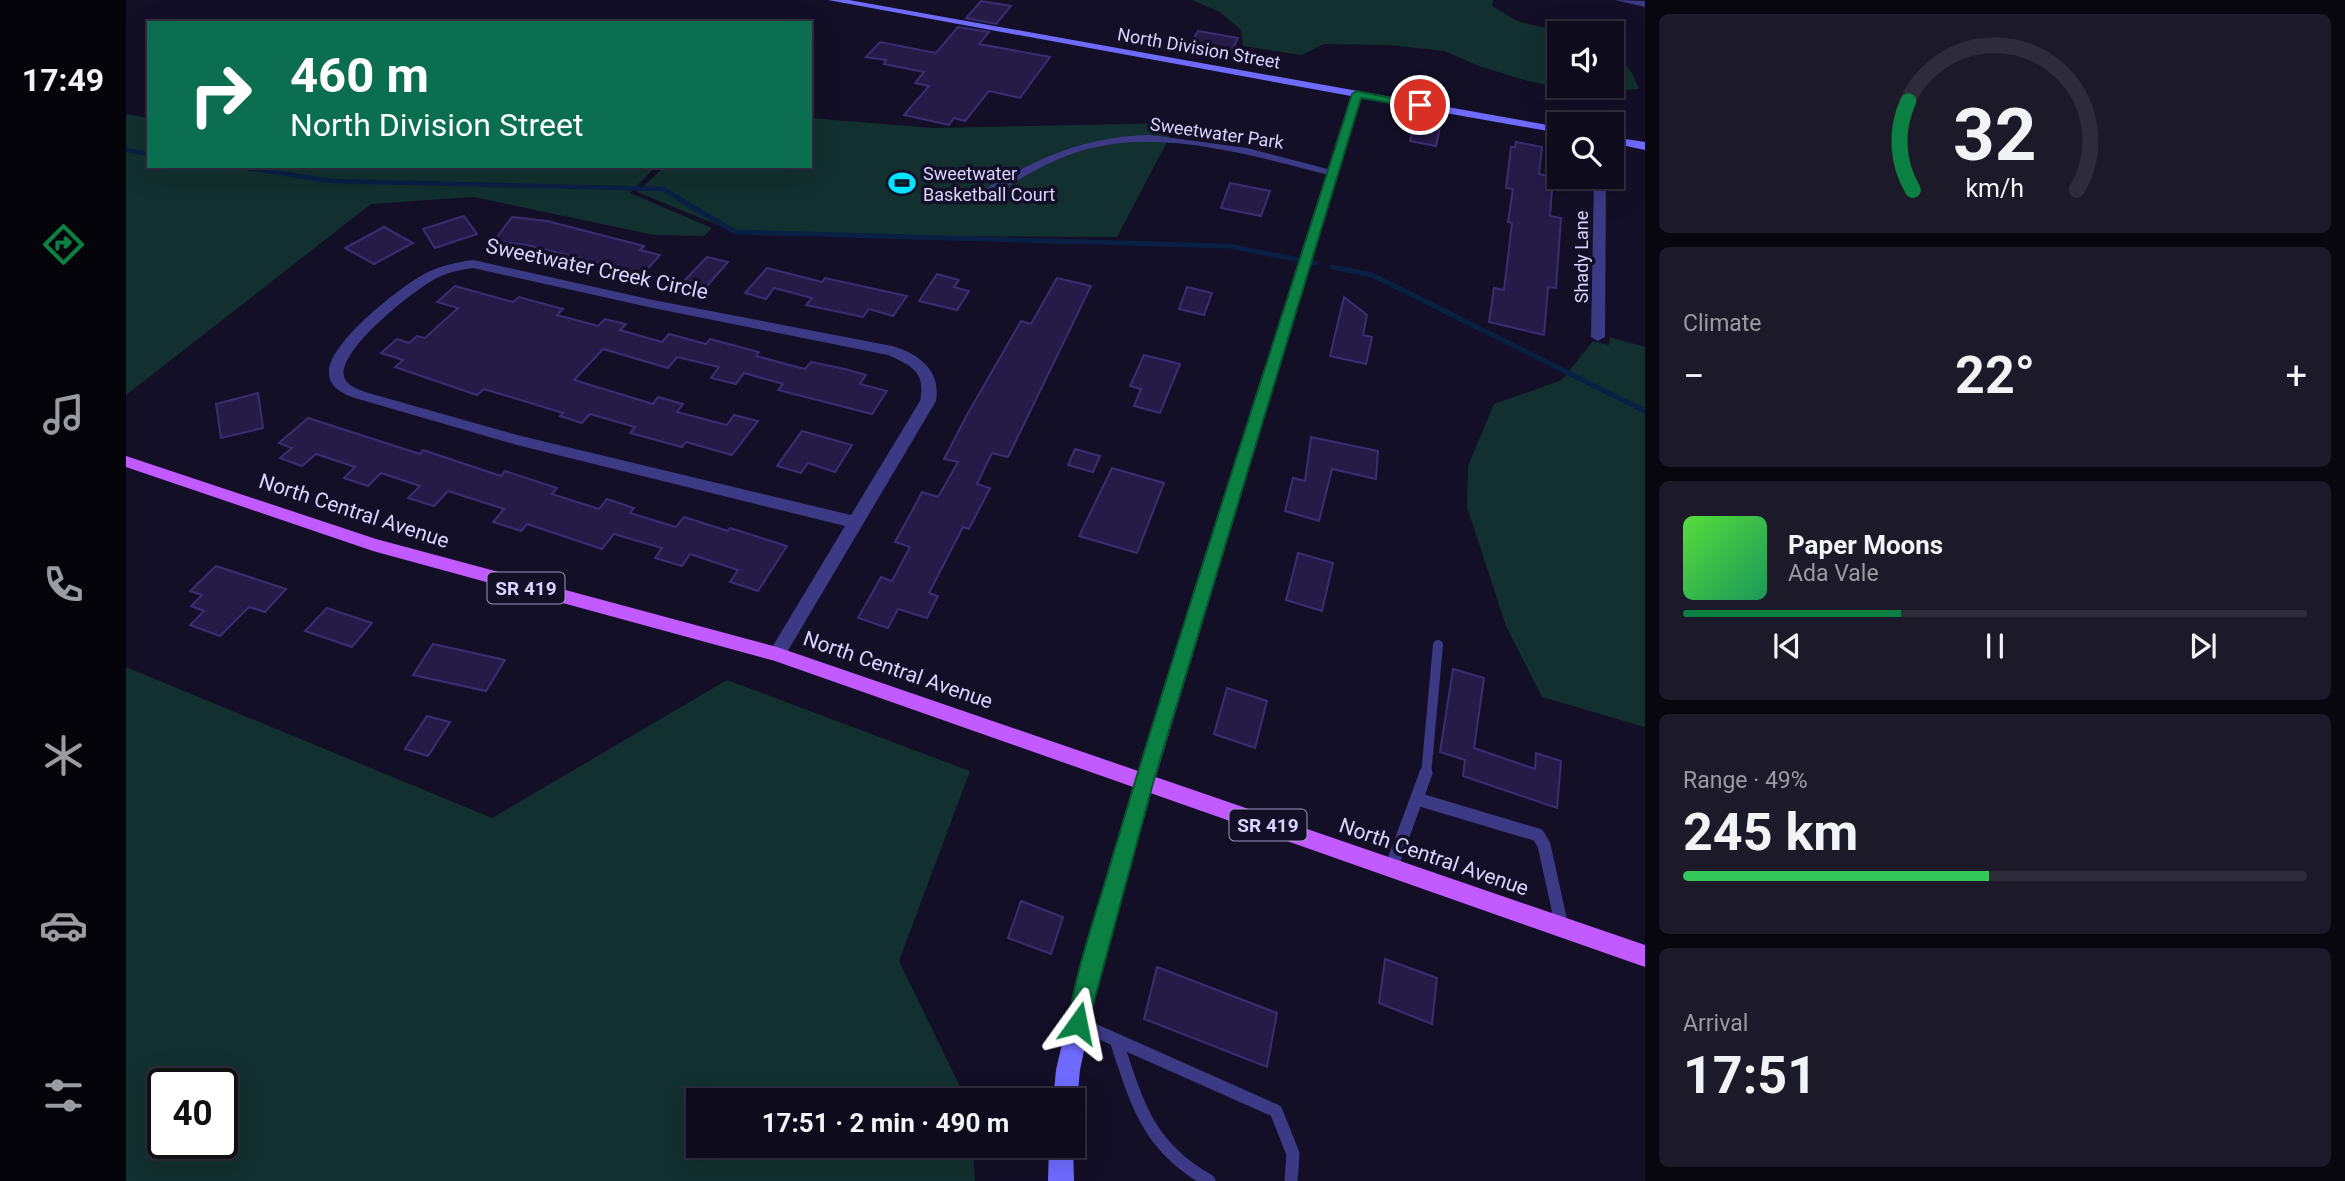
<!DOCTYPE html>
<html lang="en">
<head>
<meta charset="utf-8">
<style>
  :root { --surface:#0e0b1c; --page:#1c1929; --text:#f1f3f6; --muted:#9b9ba3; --line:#2e2b3b; --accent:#0b8043 }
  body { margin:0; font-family:Roboto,sans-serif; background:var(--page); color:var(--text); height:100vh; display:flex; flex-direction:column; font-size:26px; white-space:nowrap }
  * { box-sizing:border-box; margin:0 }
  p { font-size:23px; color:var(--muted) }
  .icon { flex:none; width:38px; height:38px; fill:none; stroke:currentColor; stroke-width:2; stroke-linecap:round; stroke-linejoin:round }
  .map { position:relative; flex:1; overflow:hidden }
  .drawer { display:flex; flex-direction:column; gap:14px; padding:14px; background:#08060f; width:700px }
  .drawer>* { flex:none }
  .top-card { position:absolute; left:21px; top:21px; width:665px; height:147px; border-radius:0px; box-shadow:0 7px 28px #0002,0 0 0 2px var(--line); background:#0b6e4f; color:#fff; overflow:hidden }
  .fabs { position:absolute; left:1421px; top:21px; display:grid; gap:14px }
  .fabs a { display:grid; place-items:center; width:77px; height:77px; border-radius:0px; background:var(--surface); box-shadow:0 7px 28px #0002,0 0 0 2px var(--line); font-size:35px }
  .speed { position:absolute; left:21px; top:1068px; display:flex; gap:14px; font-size:35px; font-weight:700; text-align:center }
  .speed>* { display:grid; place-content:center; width:91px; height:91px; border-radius:50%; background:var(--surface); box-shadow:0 7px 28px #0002,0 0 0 2px var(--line); line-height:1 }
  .speed .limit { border:4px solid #111; border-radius:10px; background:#fff; color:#111 }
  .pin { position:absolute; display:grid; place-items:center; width:60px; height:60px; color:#fff; margin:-30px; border:4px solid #fff; border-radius:50%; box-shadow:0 2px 7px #0007 }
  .me { position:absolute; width:77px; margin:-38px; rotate:12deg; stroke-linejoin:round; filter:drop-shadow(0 0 5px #0008) }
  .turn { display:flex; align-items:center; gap:24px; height:147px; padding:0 28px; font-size:32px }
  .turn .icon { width:91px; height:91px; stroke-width:2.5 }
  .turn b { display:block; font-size:49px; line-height:60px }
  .big { font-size:52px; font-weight:700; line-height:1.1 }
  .drawer .tile { flex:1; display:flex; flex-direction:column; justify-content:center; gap:10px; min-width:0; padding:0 24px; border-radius:10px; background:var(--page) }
  .drawer .dial { align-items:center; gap:0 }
  .dial svg { height:182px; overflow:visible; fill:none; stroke:var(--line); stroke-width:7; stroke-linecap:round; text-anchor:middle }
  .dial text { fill:var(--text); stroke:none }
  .song { display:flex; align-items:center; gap:21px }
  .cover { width:84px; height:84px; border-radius:10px; background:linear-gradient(135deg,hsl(110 70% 55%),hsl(150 70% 35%)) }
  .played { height:7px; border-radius:4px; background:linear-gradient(90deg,var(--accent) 35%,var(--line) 35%) }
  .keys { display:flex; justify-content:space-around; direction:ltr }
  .heat { display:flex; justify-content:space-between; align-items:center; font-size:38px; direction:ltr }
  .charge { height:10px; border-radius:5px; background:linear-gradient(90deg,#34c759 49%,var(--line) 0) }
  .trip { position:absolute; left:560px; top:1088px; width:399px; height:70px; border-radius:0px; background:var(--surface); box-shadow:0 7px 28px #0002,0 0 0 2px var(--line); font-weight:700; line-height:70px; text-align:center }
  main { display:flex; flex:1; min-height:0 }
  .dock { display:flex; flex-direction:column; width:126px; justify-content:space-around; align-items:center; background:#06040b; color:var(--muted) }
  .dock .icon { width:49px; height:49px }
  .dock .active { color:var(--accent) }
  .dock b { font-size:32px; color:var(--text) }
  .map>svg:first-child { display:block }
  .green { fill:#12302f; fill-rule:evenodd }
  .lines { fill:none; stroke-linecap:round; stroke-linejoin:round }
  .stream-far1 { stroke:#0a1f44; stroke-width:4.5 }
  .stream { stroke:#0a1f44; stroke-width:5 }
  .building { fill:#241b47; stroke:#3b2d73; stroke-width:2 }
  .lane-far1 { stroke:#3d3a85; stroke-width:10 }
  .lane { stroke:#3d3a85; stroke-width:13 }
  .street { fill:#3d3a85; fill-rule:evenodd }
  .secondary { fill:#6f6bff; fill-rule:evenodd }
  .primary { fill:#c25bff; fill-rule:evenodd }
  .route { fill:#0b8043; stroke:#07532c; stroke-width:2 }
  .labels { text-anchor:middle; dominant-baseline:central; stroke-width:7; stroke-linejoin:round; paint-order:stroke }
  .far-street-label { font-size:18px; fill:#d9d4ff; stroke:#130f26 }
  .far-poi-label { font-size:18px; fill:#d9d4ff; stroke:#130f26; text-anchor:start }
  .shield { fill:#130f26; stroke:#9e99be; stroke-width:2 }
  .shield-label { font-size:19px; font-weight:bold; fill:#d9d4ff }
  .street-label { font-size:21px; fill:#d9d4ff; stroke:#130f26 }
</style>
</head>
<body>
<main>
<nav class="dock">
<b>17:49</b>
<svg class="icon active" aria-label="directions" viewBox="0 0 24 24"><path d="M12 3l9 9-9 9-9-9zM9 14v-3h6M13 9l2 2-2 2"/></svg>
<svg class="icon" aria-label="music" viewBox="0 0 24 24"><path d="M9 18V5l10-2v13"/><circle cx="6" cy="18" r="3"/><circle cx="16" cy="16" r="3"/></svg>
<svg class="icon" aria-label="phone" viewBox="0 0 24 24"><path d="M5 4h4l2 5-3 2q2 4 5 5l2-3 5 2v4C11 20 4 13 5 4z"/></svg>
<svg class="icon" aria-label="climate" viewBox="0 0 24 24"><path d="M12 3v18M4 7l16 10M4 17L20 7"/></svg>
<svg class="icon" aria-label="car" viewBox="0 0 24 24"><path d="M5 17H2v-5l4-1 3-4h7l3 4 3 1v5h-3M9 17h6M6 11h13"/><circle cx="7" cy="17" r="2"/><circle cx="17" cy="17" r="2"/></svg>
<svg class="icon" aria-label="filters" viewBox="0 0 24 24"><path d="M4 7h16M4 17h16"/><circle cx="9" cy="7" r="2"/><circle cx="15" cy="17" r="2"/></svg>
</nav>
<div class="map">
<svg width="1519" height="1181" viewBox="0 0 1519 1181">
  <rect width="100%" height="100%" fill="#130f26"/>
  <g class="green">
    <polygon points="1066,0 1367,0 1366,6 1391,21 1440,33 1433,33 1433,86 1486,86 1486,48 1506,73 1513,89 1457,92 1402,81 1353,66 1318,51 1263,45 1198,44 1175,55 1117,46 1115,30 1094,12"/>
    <polygon points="0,114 23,118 23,166 530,166 504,193 586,228 578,236 528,235 348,197 245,204 0,395"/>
    <polygon points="684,118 807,128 1051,123 991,237 769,236 609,232 511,192 539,166 684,166"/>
    <polygon points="1484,337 1519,347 1519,727 1416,697 1380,626 1341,507 1342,466 1368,404 1436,380 1467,341 1483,345"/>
    <path d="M0 667 366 818 601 680 844 771 773 961 841 1101H572V1146H847L849 1181H0ZM37 1083H96V1143H37Z"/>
  </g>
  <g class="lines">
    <g class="stream-far1">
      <polyline points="0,150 23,154"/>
      <polyline points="108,166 205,181 537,189 556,200"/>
    </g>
    <g class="stream">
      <polyline points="553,199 609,232 1103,246 1189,263"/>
      <polyline points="1207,267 1246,275 1519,411"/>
    </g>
  </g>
  <g class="building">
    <polygon points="855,1 885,6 870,24 840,18"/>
    <polygon points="832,27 863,32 853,44 924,57 894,98 863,91 839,121 828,118 823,125 778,115 803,86 789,83 798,72 758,64 760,60 740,57 754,42 810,53"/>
    <polygon points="1072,31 1112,38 1104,55 1063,47"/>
    <polygon points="1290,117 1315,122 1310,146 1284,141"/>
    <polygon points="1390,142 1416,147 1413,174 1427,177 1424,216 1435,218 1430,288 1422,287 1418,335 1363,322 1368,288 1378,290 1386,223 1382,222 1387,189 1380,188 1385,147 1389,147"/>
    <polygon points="1104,183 1144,191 1135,216 1095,208"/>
    <polygon points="338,216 351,234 309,248 297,229"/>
    <polygon points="386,217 421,221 518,246 514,250 534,255 517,274 401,245 368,241"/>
    <polygon points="258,227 287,243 248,264 219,248"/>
    <polygon points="581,257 602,262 581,286 559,280"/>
    <polygon points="641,268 696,282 699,278 781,296 767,316 743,309 737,317 680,305 686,298 648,288 640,299 619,293"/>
    <polygon points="811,274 833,280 828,287 843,291 831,310 793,301"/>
    <polygon points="931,278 965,286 882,457 866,453 851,484 864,488 843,529 837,527 803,593 812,596 801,618 772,609 762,628 732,618 755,577 766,581 784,547 769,542 786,511 796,492 812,497 832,462 818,459 842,413 895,321 905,324"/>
    <polygon points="329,286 387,302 393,297 437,309 431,315 472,326 479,319 500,324 494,330 536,342 543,334 580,344 584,339 633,352 630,356 679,369 685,362 719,369 740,375 734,384 761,391 746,414 652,390 657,384 618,373 610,384 585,378 593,367 551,357 542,368 477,349 448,380 527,404 532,397 557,404 551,412 601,425 608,415 632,421 606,455 560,442 556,447 504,433 509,427 464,414 456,423 434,416 437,413 358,389 351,395 269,367 277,360 255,353 271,339 283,343 291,336 299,338 332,308 311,302"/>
    <polygon points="1061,287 1086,293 1078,315 1053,309"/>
    <polygon points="1218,297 1241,315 1237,335 1246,337 1240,364 1204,356"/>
    <polygon points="1018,355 1054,364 1034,413 1008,406 1015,389 1004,386"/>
    <polygon points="132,393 137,428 95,438 90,404"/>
    <polygon points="182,418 294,454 297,450 375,476 379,471 431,488 426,494 473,509 481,499 508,508 504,513 550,527 558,517 602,531 604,528 661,546 632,591 604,582 612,570 564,554 556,566 529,558 536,548 488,534 476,549 401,524 395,531 367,522 378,509 322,491 308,506 282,498 294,486 255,473 242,486 218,478 229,467 190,454 176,466 154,458 166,448 153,443"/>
    <polygon points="676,431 726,445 709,472 682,463 675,473 651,466"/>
    <polygon points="1185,437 1252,451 1250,479 1206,469 1193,521 1159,511 1167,478 1179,481"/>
    <polygon points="949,449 974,456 967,472 942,465"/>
    <polygon points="986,468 1038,483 1011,553 953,536"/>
    <polygon points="1172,553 1207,563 1196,611 1160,600"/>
    <polygon points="90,566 160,589 139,612 123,607 94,636 64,625 78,611 65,606 76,595 64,591"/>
    <polygon points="201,608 246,623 226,647 179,631"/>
    <polygon points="307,644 379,660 360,691 287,675"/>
    <polygon points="1327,669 1358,678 1348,748 1409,769 1410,753 1435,761 1431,808 1337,776 1339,760 1314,752"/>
    <polygon points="1101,688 1141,701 1129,748 1088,734"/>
    <polygon points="301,716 324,722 302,756 279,749"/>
    <polygon points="895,901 937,917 925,954 882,938"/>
    <polygon points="1259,959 1311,978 1306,1024 1253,1003"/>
    <polygon points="1031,967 1151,1013 1141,1067 1018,1019"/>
  </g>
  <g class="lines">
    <polyline class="lane-far1" points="1300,775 1312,645"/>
    <g class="lane">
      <polyline points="1291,799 1412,835 1418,845 1436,927"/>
      <polyline points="1265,868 1300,773"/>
      <polyline points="952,1023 1150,1111 1167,1154 1165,1181"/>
      <path d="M990 1040C1011 1103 1021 1146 1083 1181"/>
    </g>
    <g class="street">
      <polygon points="1489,0 1519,1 1519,7"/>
      <path d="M1024 135 1121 148 1213 172 1207 176C1135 158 1044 130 970 147 930 155 894 179 859 200H851L849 197C857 189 870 183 881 177 927 151 971 136 1024 135Z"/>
      <polygon points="1468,177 1480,177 1479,337 1472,341 1465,337"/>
      <path d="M347 260 527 300 766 346C794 354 815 371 810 401L657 659 651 661 645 659 642 654 719 526 391 445 229 398C217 394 203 387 203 373 201 344 275 286 300 273 314 266 331 262 347 260ZM347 268 527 308 762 355C786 366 800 372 794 401L725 515 391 435 239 392C232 389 221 386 218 377 211 350 289 289 311 278 322 272 334 270 347 268Z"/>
    </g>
    <g class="secondary">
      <polygon points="702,0 723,0 1433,127 1433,133 1235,98 1028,783 972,983 954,1070 951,1101 947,1110 947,1101 927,1101 930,1070 950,983 1008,783 1225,96"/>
      <polygon points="1486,137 1519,142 1519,150 1486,143"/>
      <polygon points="947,1144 948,1181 922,1181 923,1146"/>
    </g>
    <polygon class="primary" points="0,456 250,539 651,647 1519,945 1519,967 649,661 247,551 0,467"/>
  </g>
  <path class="route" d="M1231 91 1299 105 1294 108 1235 98 1027 783 960 1031 952 1034 945 1031C936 1009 977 892 985 862 1061 605 1146 350 1226 94Z"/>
  <defs>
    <symbol id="stadium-bare" viewBox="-9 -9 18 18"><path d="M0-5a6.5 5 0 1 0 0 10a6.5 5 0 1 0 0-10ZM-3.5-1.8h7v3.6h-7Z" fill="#00e5ff" stroke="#130f26" stroke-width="2.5" paint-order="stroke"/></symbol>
  </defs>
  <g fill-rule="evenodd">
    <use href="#stadium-bare" x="757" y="164" width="38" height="38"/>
  </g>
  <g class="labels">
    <g class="far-street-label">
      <text transform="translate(1073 48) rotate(10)">North Division Street</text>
      <text transform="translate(1091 133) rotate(8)">Sweetwater Park</text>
      <text transform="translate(1455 257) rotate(-90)">Shady Lane</text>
    </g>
    <g class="far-poi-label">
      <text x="797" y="173">Sweetwater<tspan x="797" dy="21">Basketball Court</tspan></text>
    </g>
    <g class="shield">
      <rect x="361.5" y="572.5" width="77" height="31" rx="5"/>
      <rect x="1103.5" y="809.5" width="77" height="31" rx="5"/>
    </g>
    <g class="shield-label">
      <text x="400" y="588">SR 419</text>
      <text x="1142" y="825">SR 419</text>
    </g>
    <g class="street-label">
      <text transform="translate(471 269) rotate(12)">Sweetwater Creek Circle</text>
      <text transform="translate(228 511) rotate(18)">North Central Avenue</text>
      <text transform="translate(772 670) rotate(19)">North Central Avenue</text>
      <text transform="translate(1308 857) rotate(19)">North Central Avenue</text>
    </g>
  </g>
</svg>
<div class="fabs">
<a><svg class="icon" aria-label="sound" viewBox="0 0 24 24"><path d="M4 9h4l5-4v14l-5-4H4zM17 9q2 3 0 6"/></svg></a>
<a><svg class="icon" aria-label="search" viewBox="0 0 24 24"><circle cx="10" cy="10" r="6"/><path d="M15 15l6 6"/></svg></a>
</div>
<div class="speed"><div class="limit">40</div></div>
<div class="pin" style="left:1294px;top:105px;background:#d93025"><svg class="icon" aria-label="arrive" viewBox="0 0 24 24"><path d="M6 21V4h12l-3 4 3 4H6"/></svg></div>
<svg class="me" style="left:952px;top:1023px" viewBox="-20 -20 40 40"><path d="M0-17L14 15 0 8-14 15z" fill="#0b8043" stroke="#fff" stroke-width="4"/></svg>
<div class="trip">17:51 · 2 min · 490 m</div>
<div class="top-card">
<div class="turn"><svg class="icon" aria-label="right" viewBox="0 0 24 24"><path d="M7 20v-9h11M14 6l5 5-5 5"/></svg><div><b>460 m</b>North Division Street</div></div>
</div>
</div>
<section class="drawer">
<div class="tile dial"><svg viewBox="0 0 100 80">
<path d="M14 69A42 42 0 1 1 86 69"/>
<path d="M14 69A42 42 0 0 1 12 30" stroke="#0b8043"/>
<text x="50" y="56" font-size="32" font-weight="700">32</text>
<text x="50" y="72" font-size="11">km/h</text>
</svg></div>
<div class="tile"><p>Climate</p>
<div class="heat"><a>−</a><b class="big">22°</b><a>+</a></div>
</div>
<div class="tile">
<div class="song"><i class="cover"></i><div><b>Paper Moons</b><p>Ada Vale</p></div></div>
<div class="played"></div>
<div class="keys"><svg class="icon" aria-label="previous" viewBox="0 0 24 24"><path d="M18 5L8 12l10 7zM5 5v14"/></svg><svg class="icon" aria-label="pause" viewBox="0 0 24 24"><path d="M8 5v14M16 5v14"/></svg><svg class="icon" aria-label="next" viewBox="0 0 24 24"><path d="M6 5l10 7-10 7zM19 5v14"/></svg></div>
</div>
<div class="tile"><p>Range · 49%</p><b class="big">245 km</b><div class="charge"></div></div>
<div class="tile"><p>Arrival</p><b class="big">17:51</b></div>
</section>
</main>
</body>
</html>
